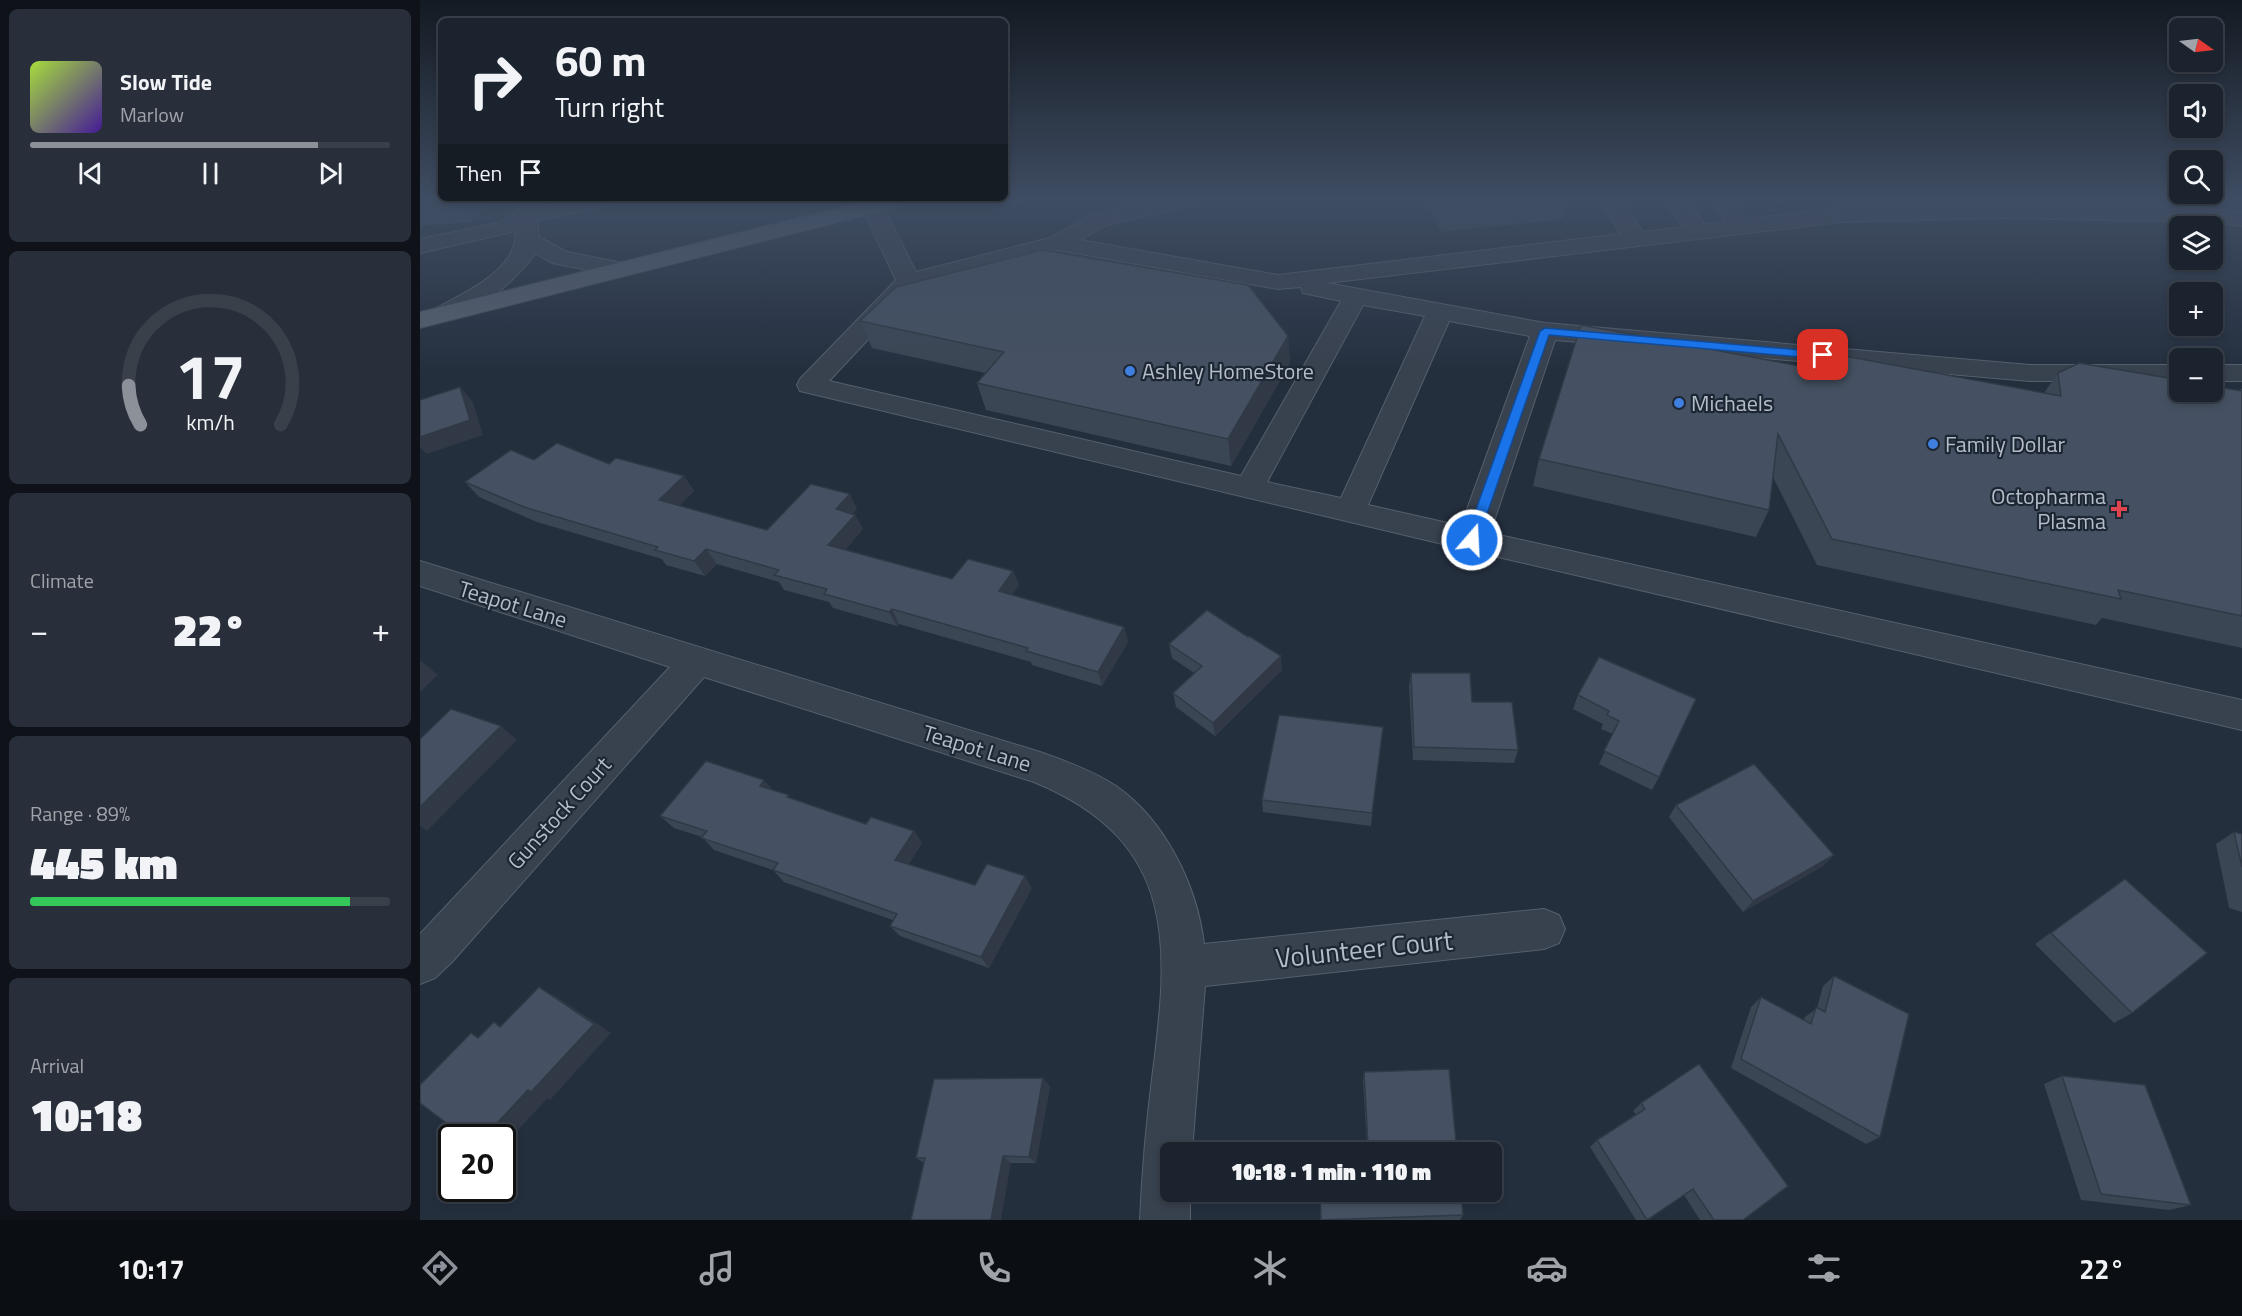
<!DOCTYPE html>
<html lang="en">
<head>
<meta charset="utf-8">
<style>
  :root { --surface:#1b232e; --page:#282f3a; --text:#f1f3f6; --muted:#a0a4aa; --line:#39404a; --accent:#8c9099 }
  body { margin:0; font-family:"Titillium Web",sans-serif; background:var(--page); color:var(--text); height:100vh; display:flex; flex-direction:column; font-size:22px; white-space:nowrap }
  * { box-sizing:border-box; margin:0 }
  p { font-size:20px; color:var(--muted) }
  .icon { flex:none; width:33px; height:33px; fill:none; stroke:currentColor; stroke-width:2; stroke-linecap:round; stroke-linejoin:round }
  .map { position:relative; flex:1; overflow:hidden }
  .panel { display:flex; flex-direction:column; gap:9px; padding:9px; background:#0f1319; width:420px }
  .panel>* { flex:none }
  .hud { position:absolute; left:18px; top:18px; width:570px; height:183px; border-radius:9px; box-shadow:0 3px 9px #0003,0 0 0 2px var(--line); background:#1b232e; color:var(--text); overflow:hidden }
  .needle { width:39px; rotate:104deg }
  .tools { position:absolute; left:1749px; top:18px; display:grid; gap:12px }
  .tools a { display:grid; place-items:center; width:54px; height:54px; border-radius:9px; background:var(--surface); box-shadow:0 3px 9px #0003,0 0 0 2px var(--line); font-size:30px }
  .speed { position:absolute; left:18px; top:1124px; display:flex; gap:12px; font-size:30px; font-weight:700; text-align:center }
  .speed>* { display:grid; place-content:center; width:78px; height:78px; border-radius:50%; background:var(--surface); box-shadow:0 3px 9px #0003,0 0 0 2px var(--line); line-height:1 }
  .speed .limit { border:3px solid #111; border-radius:9px; background:#fff; color:#111 }
  .pin { position:absolute; display:grid; place-items:center; width:51px; height:51px; color:#fff; margin:-26px; border-radius:12px; box-shadow:0 3px 9px #0006 }
  .me { position:absolute; width:66px; margin:-33px; rotate:19deg; stroke-linejoin:round; filter:drop-shadow(0 0 4px #0008) }
  .turn { display:flex; align-items:center; gap:21px; height:126px; padding:0 18px; font-size:27px }
  .turn .icon { width:78px; height:78px; stroke-width:2.5 }
  .turn b { display:block; font-size:42px; line-height:51px }
  .then { display:flex; align-items:center; height:57px; padding:0 18px; background:#0003; gap:12px; font-size:22px }
  .big { font-size:45px; font-weight:800; line-height:1.1 }
  .panel .tile { flex:1; display:flex; flex-direction:column; justify-content:center; gap:9px; min-width:0; padding:0 21px; border-radius:9px; background:var(--page) }
  .panel .dial { align-items:center; gap:0 }
  .dial svg { height:156px; overflow:visible; fill:none; stroke:var(--line); stroke-width:7; stroke-linecap:round; text-anchor:middle }
  .dial text { fill:var(--text); stroke:none }
  .song { display:flex; align-items:center; gap:18px }
  .cover { width:72px; height:72px; border-radius:9px; background:linear-gradient(135deg,hsl(80 70% 55%),hsl(260 70% 35%)) }
  .played { height:6px; border-radius:3px; background:linear-gradient(90deg,var(--accent) 80%,var(--line) 80%) }
  .keys { display:flex; justify-content:space-around; direction:ltr }
  .heat { display:flex; justify-content:space-between; align-items:center; font-size:33px; direction:ltr }
  .charge { height:9px; border-radius:4px; background:linear-gradient(90deg,#34c759 89%,var(--line) 0) }
  .trip { position:absolute; left:740px; top:1142px; width:342px; height:60px; border-radius:9px; background:var(--surface); box-shadow:0 3px 9px #0003,0 0 0 2px var(--line); font-weight:800; line-height:60px; text-align:center }
  .tab-bar { display:flex; height:96px; justify-content:space-around; align-items:center; background:#0b0e12; color:var(--muted) }
  .tab-bar .icon { width:42px; height:42px }
  .tab-bar .active { color:var(--accent) }
  .tab-bar b { font-size:27px; color:var(--text) }
  main { display:flex; flex:1; min-height:0 }
  .map>svg:first-child { display:block }
  .lines { fill:none; stroke-linecap:round; stroke-linejoin:round }
  .minor-casing { stroke:#565f6c; stroke-width:2 }
  .major-casing { stroke:#414a57; stroke-width:2 }
  .minor { fill:#38414e; fill-rule:evenodd }
  .major { fill:#56606e; fill-rule:evenodd }
  .wall { fill:#3b4654 }
  .shaded-wall { fill:#303945 }
  .building { fill:#455162; stroke:#303945; stroke-width:1.5 }
  .route { fill:#1a73e8; stroke:#114b97; stroke-width:1.5 }
  .shop-dot { fill:#3f7fe0; stroke:#1d2633; stroke-width:2 }
  .health-dot { fill:#e0444e; stroke:#1d2633; stroke-width:2 }
  .labels { text-anchor:middle; dominant-baseline:central; stroke-width:4.5; stroke-linejoin:round; paint-order:stroke }
  .poi-label { font-size:22px; fill:#b4bcc9; stroke:#1d2633; text-anchor:start }
  .street-label { font-size:22px; fill:#b4bcc9; stroke:#1d2633 }
  .near-street-label { font-size:27px; fill:#b4bcc9; stroke:#1d2633 }
</style>
</head>
<body>
<main>
<section class="panel">
<div class="tile">
<div class="song"><i class="cover"></i><div><b>Slow Tide</b><p>Marlow</p></div></div>
<div class="played"></div>
<div class="keys"><svg class="icon" aria-label="previous" viewBox="0 0 24 24"><path d="M18 5L8 12l10 7zM5 5v14"/></svg><svg class="icon" aria-label="pause" viewBox="0 0 24 24"><path d="M8 5v14M16 5v14"/></svg><svg class="icon" aria-label="next" viewBox="0 0 24 24"><path d="M6 5l10 7-10 7zM19 5v14"/></svg></div>
</div>
<div class="tile dial"><svg viewBox="0 0 100 80">
<path d="M14 69A42 42 0 1 1 86 69"/>
<path d="M14 69A42 42 0 0 1 8 49" stroke="#8c9099"/>
<text x="50" y="56" font-size="32" font-weight="700">17</text>
<text x="50" y="72" font-size="11">km/h</text>
</svg></div>
<div class="tile"><p>Climate</p>
<div class="heat"><a>−</a><b class="big">22°</b><a>+</a></div>
</div>
<div class="tile"><p>Range · 89%</p><b class="big">445 km</b><div class="charge"></div></div>
<div class="tile"><p>Arrival</p><b class="big">10:18</b></div>
</section>
<div class="map">
<svg width="1822" height="1220" viewBox="0 0 1822 1220">
  <rect width="100%" height="100%" fill="#242f3e"/>
  <g class="lines">
    <defs>
      <g id="minor">
        <path d="M104 200H126L122 206 152 200H193L190 205 117 221 119 237 147 252 208 264 212 269 208 274 200 276 132 263 115 253C100 277 46 326 17 318L13 313 17 308C46 291 97 271 96 231L0 253V239L78 223 96 213Z"/>
        <path d="M455 200 460 201 463 206 496 272 630 238 670 215 736 200H776L773 205 686 225 660 240 858 275 1201 234 1180 200H1202L1223 232 1263 227 1244 200H1266L1285 224 1306 222 1290 200H1312L1327 219 1421 208 1586 204 1780 208 1822 212V226L1780 222 1586 218 1421 222 907 283 1125 323 1610 365H1760V381H1610L1135 340 1070 533 1822 700V730L1052 551 380 391 377 385 380 379 476 280 441 206 444 201ZM638 250 858 289 881 287 883 293 921 301 821 476 409 381 498 286ZM943 305 1005 316 921 498 847 482ZM1029 321 1110 336 1041 526 948 505Z"/>
        <rect x="1792" y="365" width="30" height="16"/>
        <path d="M0 561 620 752C646 761 673 771 696 786 745 820 777 885 784 944L1124 909 1139 915 1145 929 1139 943 1124 949 785 986 772 1152H750V1191H770V1220H720C722 1173 726 1126 732 1079 749 947 760 842 614 782L284 677 32 962 15 978 0 984V934L250 667 0 586Z"/>
      </g>
      <polygon id="major" points="451,200 489,200 486,205 0,328 0,312"/>
    </defs>
    <use href="#minor" class="minor-casing"/>
    <use href="#major" class="major-casing"/>
    <use href="#minor" class="minor"/>
    <use href="#major" class="major"/>
  </g>
  <g class="wall">
    <polygon points="0,200 68,200 52,222 0,226"/>
    <polygon points="1006,200 1148,200 1144,219 1021,232"/>
    <polygon points="440,321 868,336 870,363 811,466 566,410 557,383 565,373 452,348"/>
    <polygon points="1392,350 1624,393 1638,373 1820,390 1822,388 1822,648 1682,618 1676,625 1397,565 1353,477 1349,510 1336,537 1113,486 1119,459 1384,367"/>
    <polygon points="114,460 189,464 264,476 274,491 259,505 347,530 437,509 433,514 435,515 443,529 425,550 532,579 593,571 599,585 592,595 704,627 708,642 682,686 612,665 611,662 479,624 477,626 413,608 409,602 364,590 359,582 297,564 285,576 246,565 242,559 117,522 59,497 45,482"/>
    <polygon points="749,644 862,670 795,736 756,707 753,693 774,673 752,658"/>
    <polygon points="1179,657 1239,777 1232,790 1179,764 1193,734 1181,729 1183,724 1153,709 1158,695"/>
    <polygon points="991,673 1052,702 1098,750 1094,763 993,760 989,686"/>
    <polygon points="963,727 951,826 843,812 842,800"/>
    <polygon points="352,789 373,799 446,824 494,831 502,843 488,865 555,885 612,888 569,968 480,936 470,926 473,920 364,882 353,870 294,850 282,837 254,828 240,816"/>
    <polygon points="1256,805 1414,855 1403,866 1323,912 1249,817"/>
    <polygon points="1814,832 1822,834 1822,912 1809,908 1796,844"/>
    <polygon points="1705,879 1712,1013 1694,1023 1615,944"/>
    <polygon points="1414,976 1460,1137 1446,1144 1311,1068 1331,1007 1341,997 1384,1020 1385,1017 1397,1008 1403,986"/>
    <polygon points="944,1072 1037,1152 947,1145 943,1081"/>
    <polygon points="1642,1076 1771,1205 1749,1210 1661,1200 1624,1084"/>
    <polygon points="623,1078 630,1087 616,1163 504,1163 496,1158"/>
    <polygon points="1221,1103 1323,1220 1280,1220 1264,1195 1228,1220 1216,1220 1170,1147 1177,1140 1216,1114 1213,1111"/>
    <polygon points="1043,1215 1040,1220 901,1220"/>
  </g>
  <g class="shaded-wall">
    <polygon points="36,200 68,200 52,222"/>
    <polygon points="868,336 870,363 811,466 808,439"/>
    <polygon points="40,387 53,402 63,435 7,454 0,447 0,437"/>
    <polygon points="264,476 274,491 250,515 239,500"/>
    <polygon points="430,494 437,509 424,524 416,509"/>
    <polygon points="435,515 443,529 417,560 408,545"/>
    <polygon points="286,549 297,564 285,576 274,561"/>
    <polygon points="593,571 599,585 584,606 579,591"/>
    <polygon points="472,609 479,624 477,626 469,612"/>
    <polygon points="704,627 708,642 682,686 678,672"/>
    <polygon points="861,656 862,670 795,736 793,723"/>
    <polygon points="1,661 18,675 0,692 0,662"/>
    <polygon points="81,726 97,740 7,831 0,826 0,807"/>
    <polygon points="963,727 962,741 951,826 952,813"/>
    <polygon points="344,780 356,793 340,786"/>
    <polygon points="494,831 502,843 484,872 475,860"/>
    <polygon points="1414,855 1403,866 1323,912 1333,901"/>
    <polygon points="605,876 612,888 569,968 561,957"/>
    <polygon points="119,987 137,997 191,1033 130,1100 127,1099 82,1147 82,1137 64,1137 108,1090"/>
    <polygon points="623,1078 630,1087 616,1163 609,1157"/>
    <polygon points="583,1156 591,1163 581,1220 571,1220"/>
  </g>
  <g class="building">
    <polygon points="1017,200 1133,200 1023,211"/>
    <polygon points="622,250 828,285 868,336 808,439 557,383 584,352 440,321 476,287"/>
    <polygon points="1161,325 1385,367 1392,350 1641,396 1638,373 1659,363 1760,380 1760,392 1792,392 1792,386 1822,391 1822,616 1698,590 1701,599 1412,539 1358,434 1349,510 1119,459"/>
    <polygon points="40,387 50,420 0,437 0,400"/>
    <polygon points="137,443 189,464 196,458 264,476 239,500 347,530 391,484 430,494 416,509 435,515 408,545 532,579 548,559 593,571 579,591 704,627 678,672 606,651 608,648 472,609 469,612 404,594 407,589 354,575 359,570 286,549 274,561 235,550 238,547 104,507 45,482 91,450 114,460"/>
    <polygon points="787,610 828,637 829,636 861,656 793,723 753,693 782,666 749,644"/>
    <polygon points="1179,657 1276,699 1239,777 1184,751 1199,721 1187,715 1189,711 1158,695"/>
    <polygon points="991,673 1050,673 1052,702 1092,702 1098,750 994,747"/>
    <polygon points="31,709 81,726 0,807 0,739"/>
    <polygon points="859,715 963,727 952,813 842,800"/>
    <polygon points="286,761 344,780 340,786 369,795 367,797 446,824 451,817 494,831 475,860 555,885 567,864 605,876 561,957 470,926 477,914 353,870 358,863 281,838 287,831 240,816"/>
    <polygon points="1334,764 1414,855 1333,901 1256,805"/>
    <polygon points="1814,832 1822,834 1822,867"/>
    <polygon points="1705,879 1787,953 1712,1013 1631,933"/>
    <polygon points="1414,976 1489,1014 1460,1137 1321,1059 1341,997 1391,1024 1396,1007 1405,1012"/>
    <polygon points="119,987 174,1024 111,1092 108,1090 64,1137 45,1137 0,1103 0,1085 51,1033 58,1038 74,1022 80,1027"/>
    <polygon points="1279,1064 1368,1186 1323,1220 1294,1220 1273,1189 1227,1220 1177,1140 1225,1109 1221,1103"/>
    <polygon points="1029,1069 1037,1152 899,1152 899,1146 948,1145 944,1072"/>
    <polygon points="1642,1076 1725,1085 1771,1205 1681,1194"/>
    <polygon points="623,1078 609,1157 583,1156 571,1220 491,1220 505,1158 496,1158 514,1079"/>
    <polygon points="900,1191 1041,1191 1043,1215 901,1220"/>
  </g>
  <linearGradient id="sky" x2="0" y2="1"><stop stop-color="#141a22"/><stop offset="0.54" stop-color="#3f4d63"/><stop offset="1" stop-color="#3f4d63" stop-opacity="0"/></linearGradient>
  <rect width="1822" height="371" fill="url(#sky)"/>
  <polygon class="route" points="1125,328 1403,352 1409,355 1403,359 1129,335 1058,540 1052,545 1047,543 1045,540 1120,331"/>
  <g class="shop-dot">
    <circle cx="710" cy="371" r="6"/>
    <circle cx="1259" cy="403" r="6"/>
    <circle cx="1513" cy="444" r="6"/>
  </g>
  <path class="health-dot" d="M1696 500h6v6h6v6h-6v6h-6v-6h-6v-6h6z"/>
  <g class="labels">
    <g class="poi-label">
      <text x="722" y="371">Ashley HomeStore</text>
      <text x="1271" y="403">Michaels</text>
      <text x="1525" y="444">Family Dollar</text>
      <text x="1686" y="496" text-anchor="end">Octopharma<tspan x="1686" dy="25">Plasma</tspan></text>
    </g>
    <g class="street-label">
      <text transform="translate(93 604) rotate(17)">Teapot Lane</text>
      <text transform="translate(557 748) rotate(17)">Teapot Lane</text>
      <text transform="translate(139 813) rotate(-48)">Gunstock Court</text>
    </g>
    <g class="near-street-label">
      <text transform="translate(944 948) rotate(-6)">Volunteer Court</text>
    </g>
  </g>
</svg>
<div class="tools">
<a><svg class="needle" viewBox="-14 -14 28 28"><path d="M0-13l5 13h-10z" fill="#e53935"/><path d="M0 13l5-13h-10z" fill="#a0a4aa"/></svg></a>
<a><svg class="icon" aria-label="sound" viewBox="0 0 24 24"><path d="M4 9h4l5-4v14l-5-4H4zM17 9q2 3 0 6"/></svg></a>
<a><svg class="icon" aria-label="search" viewBox="0 0 24 24"><circle cx="10" cy="10" r="6"/><path d="M15 15l6 6"/></svg></a>
<a><svg class="icon" aria-label="layers" viewBox="0 0 24 24"><path d="M12 4l9 5-9 5-9-5zM3 14l9 5 9-5"/></svg></a>
<a>+</a>
<a>−</a>
</div>
<div class="speed"><div class="limit">20</div></div>
<div class="pin" style="left:1403px;top:355px;background:#d93025"><svg class="icon" aria-label="arrive" viewBox="0 0 24 24"><path d="M6 21V4h12l-3 4 3 4H6"/></svg></div>
<svg class="me" style="left:1052px;top:540px" viewBox="-20 -20 40 40"><circle r="17" fill="#1a73e8" stroke="#fff" stroke-width="3"/><path d="M0-11L8 9 0 5-8 9z" fill="#fff"/></svg>
<div class="trip">10:18 · 1 min · 110 m</div>
<div class="hud">
<div class="turn"><svg class="icon" aria-label="right" viewBox="0 0 24 24"><path d="M7 20v-9h11M14 6l5 5-5 5"/></svg><div><b>60 m</b>Turn right</div></div>
<div class="then">Then<svg class="icon" aria-label="arrive" viewBox="0 0 24 24"><path d="M6 21V4h12l-3 4 3 4H6"/></svg></div>
</div>
</div>
</main>
<nav class="tab-bar">
<b>10:17</b>
<svg class="icon active" aria-label="directions" viewBox="0 0 24 24"><path d="M12 3l9 9-9 9-9-9zM9 14v-3h6M13 9l2 2-2 2"/></svg>
<svg class="icon" aria-label="music" viewBox="0 0 24 24"><path d="M9 18V5l10-2v13"/><circle cx="6" cy="18" r="3"/><circle cx="16" cy="16" r="3"/></svg>
<svg class="icon" aria-label="phone" viewBox="0 0 24 24"><path d="M5 4h4l2 5-3 2q2 4 5 5l2-3 5 2v4C11 20 4 13 5 4z"/></svg>
<svg class="icon" aria-label="climate" viewBox="0 0 24 24"><path d="M12 3v18M4 7l16 10M4 17L20 7"/></svg>
<svg class="icon" aria-label="car" viewBox="0 0 24 24"><path d="M5 17H2v-5l4-1 3-4h7l3 4 3 1v5h-3M9 17h6M6 11h13"/><circle cx="7" cy="17" r="2"/><circle cx="17" cy="17" r="2"/></svg>
<svg class="icon" aria-label="filters" viewBox="0 0 24 24"><path d="M4 7h16M4 17h16"/><circle cx="9" cy="7" r="2"/><circle cx="15" cy="17" r="2"/></svg>
<b>22°</b>
</nav>
</body>
</html>
